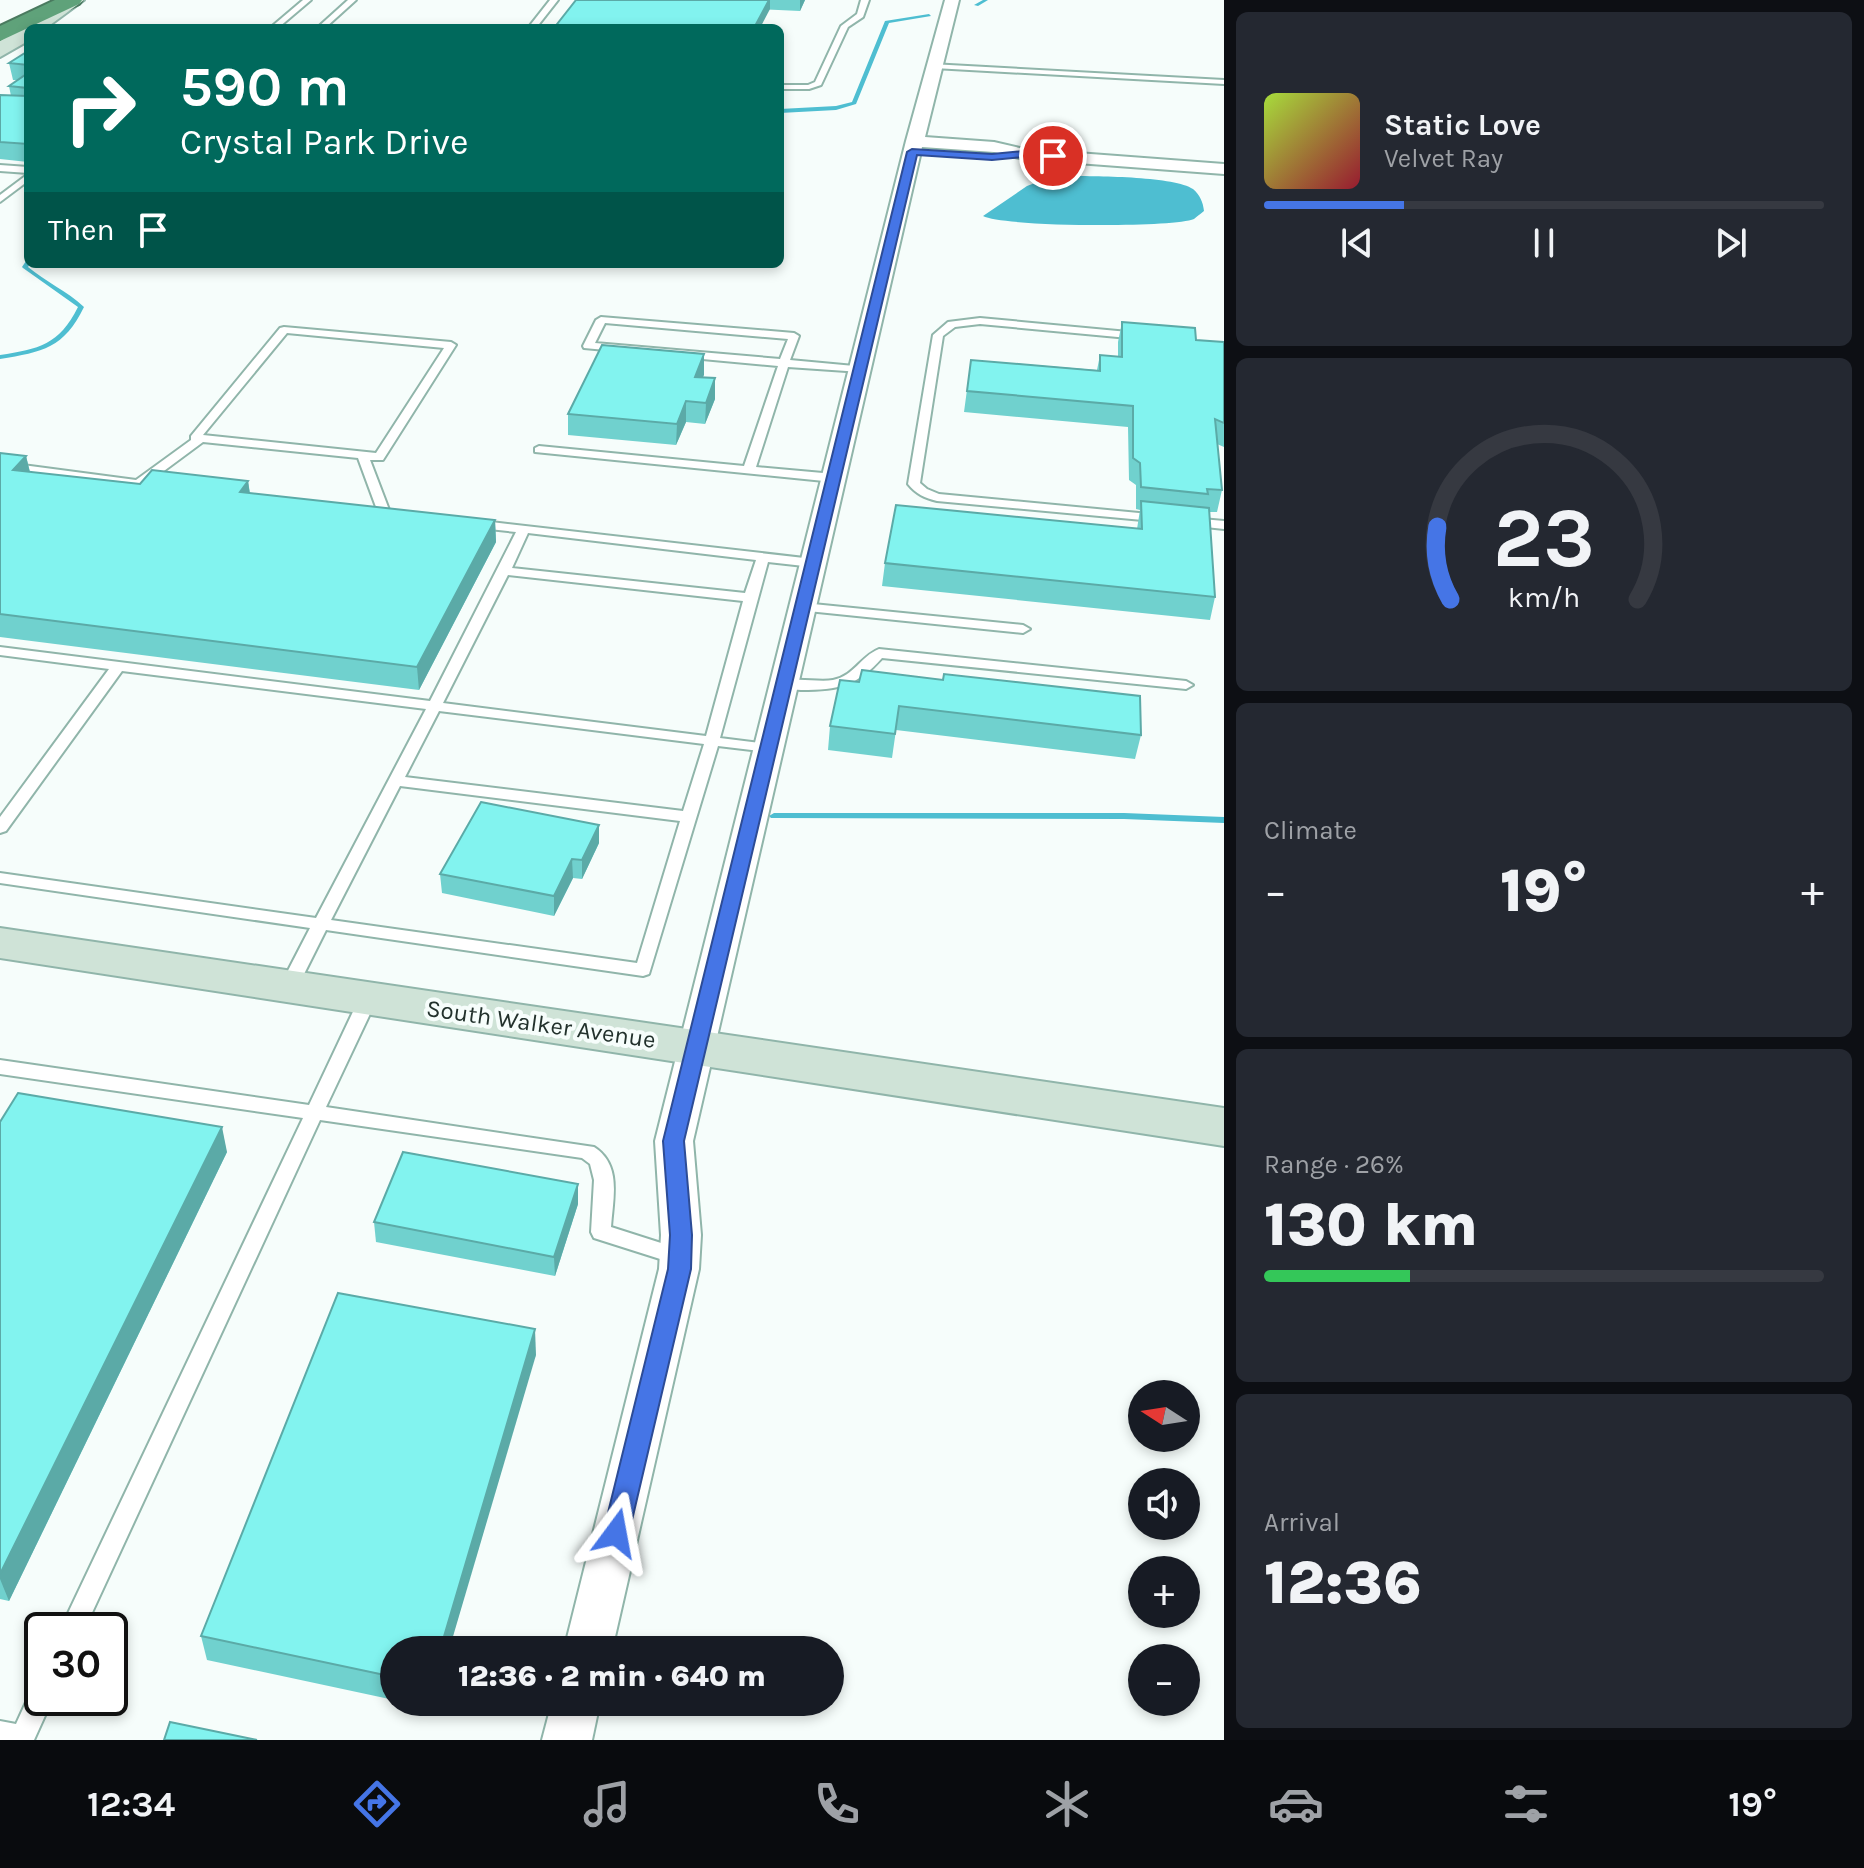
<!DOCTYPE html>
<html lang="en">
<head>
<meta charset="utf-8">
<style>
  :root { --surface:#171b24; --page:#242831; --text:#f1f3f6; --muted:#9ea1a6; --line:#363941; --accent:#4575e6 }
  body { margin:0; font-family:Karla,sans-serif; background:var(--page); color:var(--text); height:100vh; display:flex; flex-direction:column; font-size:30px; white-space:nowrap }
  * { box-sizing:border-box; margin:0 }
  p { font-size:26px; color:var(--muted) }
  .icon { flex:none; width:44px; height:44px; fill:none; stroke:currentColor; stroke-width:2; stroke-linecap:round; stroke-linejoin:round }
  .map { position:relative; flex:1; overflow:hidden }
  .panel { display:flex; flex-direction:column; gap:12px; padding:12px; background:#0d0f14; width:640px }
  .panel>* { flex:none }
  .top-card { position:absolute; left:24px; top:24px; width:760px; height:244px; border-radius:12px; box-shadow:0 4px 12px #0003; background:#00695c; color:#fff; overflow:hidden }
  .needle { width:52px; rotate:282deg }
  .buttons { position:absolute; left:1128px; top:1380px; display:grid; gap:16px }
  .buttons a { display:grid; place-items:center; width:72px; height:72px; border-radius:50%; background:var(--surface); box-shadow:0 4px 12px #0003; font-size:40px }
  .speed { position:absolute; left:24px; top:1612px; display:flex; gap:16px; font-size:40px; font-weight:700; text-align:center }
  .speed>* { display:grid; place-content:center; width:104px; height:104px; border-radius:50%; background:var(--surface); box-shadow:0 4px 12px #0003; line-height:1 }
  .speed .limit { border:4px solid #111; border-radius:12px; background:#fff; color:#111 }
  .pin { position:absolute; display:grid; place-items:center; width:68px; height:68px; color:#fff; margin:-34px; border:4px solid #fff; border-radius:50%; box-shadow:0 2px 8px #0007 }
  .me { position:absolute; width:88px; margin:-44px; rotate:13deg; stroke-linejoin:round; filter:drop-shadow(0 0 6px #0008) }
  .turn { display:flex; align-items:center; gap:28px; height:168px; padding:0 24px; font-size:36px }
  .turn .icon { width:104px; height:104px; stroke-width:2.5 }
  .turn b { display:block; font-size:56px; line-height:68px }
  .then { display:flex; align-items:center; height:76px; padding:0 24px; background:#0003; gap:16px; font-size:30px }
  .big { font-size:60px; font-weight:800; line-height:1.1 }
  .panel .widget { flex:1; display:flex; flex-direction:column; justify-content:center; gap:12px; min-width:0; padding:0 28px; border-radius:12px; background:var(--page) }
  .panel .dial { align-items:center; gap:0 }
  .dial svg { height:208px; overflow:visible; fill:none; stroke:var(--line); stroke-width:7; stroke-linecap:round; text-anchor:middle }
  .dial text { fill:var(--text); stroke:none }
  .song { display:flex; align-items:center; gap:24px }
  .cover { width:96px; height:96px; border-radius:12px; background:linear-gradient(135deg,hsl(80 70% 55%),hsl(350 70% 35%)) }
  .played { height:8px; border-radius:4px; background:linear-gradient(90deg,var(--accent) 25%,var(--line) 25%) }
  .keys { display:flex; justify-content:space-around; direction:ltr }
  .heat { display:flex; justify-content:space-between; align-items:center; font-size:44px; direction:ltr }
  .charge { height:12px; border-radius:6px; background:linear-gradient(90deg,#34c759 26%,var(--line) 0) }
  .trip { position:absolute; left:380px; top:1636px; width:464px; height:80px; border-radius:40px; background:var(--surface); box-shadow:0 4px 12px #0003; font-weight:800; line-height:80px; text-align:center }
  .dock { display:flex; height:128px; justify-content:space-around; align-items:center; background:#090b0e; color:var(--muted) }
  .dock .icon { width:56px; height:56px }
  .dock .current { color:var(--accent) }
  .dock b { font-size:36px; color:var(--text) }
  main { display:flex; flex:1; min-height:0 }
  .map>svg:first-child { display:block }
  .water { fill:#4ebed1 }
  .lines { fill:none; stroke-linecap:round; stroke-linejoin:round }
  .stream { fill:#4ebed1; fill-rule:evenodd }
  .service-casing { stroke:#90b5aa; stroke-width:4 }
  .minor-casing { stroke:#90b5aa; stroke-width:4 }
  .secondary-casing { stroke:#90b5aa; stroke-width:4 }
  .motorway-casing { stroke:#4a7a5f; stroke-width:4 }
  .service { fill:#fff; fill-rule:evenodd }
  .minor { fill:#fff; fill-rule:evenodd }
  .secondary { fill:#cfe3d7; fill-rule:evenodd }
  .motorway { fill:#5fa27a; fill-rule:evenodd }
  .wall { fill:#70d1ce }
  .shaded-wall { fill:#5baaa7 }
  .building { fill:#82f3ef; stroke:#5baaa7; stroke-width:2 }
  .route { fill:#4575e6; stroke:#2d4c96; stroke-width:2 }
  .labels { text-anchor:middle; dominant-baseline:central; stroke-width:8; stroke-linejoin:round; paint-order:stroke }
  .street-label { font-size:24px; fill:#22312c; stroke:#f6fdfb }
</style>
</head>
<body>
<main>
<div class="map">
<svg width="1224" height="1740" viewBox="0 0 1224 1740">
  <rect width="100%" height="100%" fill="#f6fdfb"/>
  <path class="water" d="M1053 176C1081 176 1172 175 1193 189 1200 195 1203 202 1204 211 1203 212 1195 218 1194 219 1172 228 1004 227 983 216L1027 186Z"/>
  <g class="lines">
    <g class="stream">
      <polygon points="983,0 988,0 978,6 974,5"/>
      <polygon points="929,14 931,16 889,23 856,104 836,110 780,113 780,109 836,106 852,102 885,21"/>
      <path d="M28 260V264H30L28 267C46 282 67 291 84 307 64 348 43 352 0 359V355C39 349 59 345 78 307L23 268 22 267 26 261Z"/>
      <polygon points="774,813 1124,813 1224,817 1224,823 1124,819 771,818 769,816"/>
    </g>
    <defs>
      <g id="service">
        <polygon points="303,0 311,0 278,28 270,28"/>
        <polygon points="348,0 356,0 325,28 317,28"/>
        <polygon points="550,0 558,0 536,28 528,28"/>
        <polygon points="861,0 869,0 863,17 848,27 821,85 809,89 780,89 780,85 808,85 815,82 841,26 857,14"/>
        <polygon points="931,64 1224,80 1224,84 934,68"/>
        <polygon points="0,165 28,167 28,173 0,171"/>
        <polygon points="28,174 28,181 0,202 0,195"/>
        <path d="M601 317 794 333 799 336 790 360 865 367V371L861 372 788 367 756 467 834 474 840 478 834 482 535 452V448L539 446 744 466 778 366 584 348 583 346 596 320ZM605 323 788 339 780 359 595 343Z"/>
        <path d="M980 318 1139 333 1144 336 1139 339 980 324 955 327 943 336 920 483 927 489 939 494 1160 515 1164 516V522L937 501C925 498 916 494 908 484L933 335 948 322Z"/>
        <path d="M284 327 451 342 456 345 383 460H370L391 515 389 518H381L379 515 358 458 203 442 149 482 165 484 167 487 161 491 0 470V462L136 480 191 440V436L280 328ZM287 333 444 348 376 453 203 435Z"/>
        <polygon points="1191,518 1224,521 1224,529 1187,525 1187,519"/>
        <path d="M474 520 813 559 819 563 813 567 768 562 720 738 768 744 775 748 768 752 718 746 649 974 643 976 326 930 297 988 294 992H282L279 988 310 928 0 883V873L316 918 426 709 122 671 6 831 0 833V817L109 669 0 655V647L430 701 516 532 470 527V521ZM528 533 756 560 745 593 512 568ZM508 575 743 601 706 736 443 703ZM439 711 704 744 683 811 405 777ZM400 786 680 821 637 963 331 920Z"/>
        <polygon points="803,603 1023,625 1030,629 1023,633 798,610 796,607"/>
        <path d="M879 649 1186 681 1193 685 1186 689 882 658C857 686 839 690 801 690 792 689 784 690 777 685 790 675 816 683 833 680 854 676 861 656 879 649Z"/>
        <path d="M368 993 374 995 377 999 326 1107 594 1147C622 1165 613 1198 611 1227L686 1251 689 1257 686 1263 679 1265 594 1238 591 1232 594 1180 590 1164 582 1158 320 1120 84 1630H60L303 1118 0 1074V1060L309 1105 359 999 362 995Z"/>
        <polygon points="42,1683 42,1698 53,1698 34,1740 0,1740 0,1721 16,1724 33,1687"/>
      </g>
      <g id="minor">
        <polygon points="945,0 959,0 925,137 994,142 1024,149 1224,164 1224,174 1024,159 994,152 922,147 693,1141 701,1235 699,1269 612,1650 564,1650 659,1269 661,1235 655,1141 906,141"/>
        <polygon points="552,1702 600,1702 592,1740 542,1740"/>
      </g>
      <g id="secondary">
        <polygon points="61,0 84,0 46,28 28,28 28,41 0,57 0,41"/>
        <polygon points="0,928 1224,1108 1224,1146 0,958"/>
      </g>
      <polygon id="motorway" points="55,0 82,0 79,4 0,41 0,26"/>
    </defs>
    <use href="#service" class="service-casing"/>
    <use href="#minor" class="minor-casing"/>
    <use href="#secondary" class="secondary-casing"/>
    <use href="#motorway" class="motorway-casing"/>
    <use href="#service" class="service"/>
    <use href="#minor" class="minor"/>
    <use href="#secondary" class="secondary"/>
    <use href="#motorway" class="motorway"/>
  </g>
  <g class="wall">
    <polygon points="576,0 805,0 800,11"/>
    <polygon points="28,51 28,162 0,159 0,95 11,96 9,86 18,80 13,80 9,63"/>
    <polygon points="1122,322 1196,340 1224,342 1224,447 1217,444 1222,490 1217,512 1209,512 1215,597 1210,620 882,586 885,563 1137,529 1140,510 1136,509 1136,485 1129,480 1128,427 964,412 971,360 1097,370 1100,355 1118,357 1118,342"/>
    <polygon points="704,354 703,377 715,378 715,399 705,424 686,422 676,445 568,435 568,414"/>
    <polygon points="0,453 26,456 30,472 140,484 248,481 250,493 495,520 496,542 419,690 0,637"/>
    <polygon points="840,680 1141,735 1135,759 896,730 892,758 828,750 830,726"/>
    <polygon points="599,825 599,843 582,879 573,878 554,916 442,893 440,874"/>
    <polygon points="0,1122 227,1152 9,1601 0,1599"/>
    <polygon points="578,1204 555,1276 376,1242 374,1222"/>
    <polygon points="536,1355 394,1650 394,1700 207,1660 201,1636"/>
    <polygon points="402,1702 434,1702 432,1708"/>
  </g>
  <g class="shaded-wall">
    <polygon points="769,0 770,0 770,9 760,28 754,28"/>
    <polygon points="800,0 805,0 800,11"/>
    <polygon points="704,354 704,375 695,397 695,377"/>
    <polygon points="715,378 715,399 705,424 706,403"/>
    <polygon points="686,401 686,422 676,445 677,424"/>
    <polygon points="26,456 31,477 13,470"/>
    <polygon points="248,481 251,503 240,492"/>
    <polygon points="495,520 496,542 419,690 417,667"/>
    <polygon points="599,825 599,843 582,879 582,860"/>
    <polygon points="572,859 573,878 554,916 554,896"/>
    <polygon points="222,1127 227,1152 9,1601 0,1579 0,1574"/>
    <polygon points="578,1184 578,1204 555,1276 554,1257"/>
    <polygon points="535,1329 536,1355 449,1650 440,1650"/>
  </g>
  <g class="building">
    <polygon points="576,0 769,0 754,28 554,28"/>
    <polygon points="28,51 28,65 9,63"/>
    <polygon points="28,73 28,144 0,142 0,95 27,96 27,88 9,86"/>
    <polygon points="1122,322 1195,328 1196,340 1224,342 1224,423 1215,419 1222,490 1207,489 1208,494 1141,487 1140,463 1133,458 1133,406 967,391 971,360 1100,371 1100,355 1122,357"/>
    <polygon points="602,345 704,354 695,377 715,378 706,403 686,401 677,424 568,414"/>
    <polygon points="0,453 26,456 13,470 140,484 152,470 248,481 240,492 495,520 417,667 0,614"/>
    <polygon points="1141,501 1209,508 1215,597 885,563 896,505 1142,529"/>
    <polygon points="862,670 943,680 944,674 1140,696 1141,735 899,706 895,734 830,726 840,680 859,682"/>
    <polygon points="481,802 599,825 582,860 572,859 554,896 440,874"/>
    <polygon points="18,1093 222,1127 0,1574 0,1122"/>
    <polygon points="403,1152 578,1184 554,1257 374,1222"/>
    <polygon points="338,1293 535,1329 440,1650 394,1650 394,1677 201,1636"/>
    <polygon points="170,1722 257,1740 164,1740"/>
  </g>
  <polygon class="route" points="912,149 992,154 1024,151 1058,156 1053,159 1024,157 992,160 917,155 684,1141 692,1235 691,1269 629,1533 626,1541 616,1545 607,1541 603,1533 668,1269 670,1235 663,1141 907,152"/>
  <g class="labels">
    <g class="street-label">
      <text transform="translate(541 1024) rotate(8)">South Walker Avenue</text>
    </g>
  </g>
</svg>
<div class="buttons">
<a><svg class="needle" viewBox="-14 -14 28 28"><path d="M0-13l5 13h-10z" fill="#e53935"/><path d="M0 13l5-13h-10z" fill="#9ea1a6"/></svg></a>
<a><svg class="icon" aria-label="sound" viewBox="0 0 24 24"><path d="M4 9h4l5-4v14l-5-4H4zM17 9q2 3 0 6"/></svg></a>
<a>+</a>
<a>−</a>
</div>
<div class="speed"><div class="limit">30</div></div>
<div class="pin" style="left:1053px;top:156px;background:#d93025"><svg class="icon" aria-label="arrive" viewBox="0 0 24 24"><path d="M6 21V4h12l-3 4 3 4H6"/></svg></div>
<svg class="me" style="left:616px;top:1533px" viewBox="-20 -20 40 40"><path d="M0-17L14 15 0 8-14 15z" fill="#4575e6" stroke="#fff" stroke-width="4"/></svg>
<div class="trip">12:36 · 2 min · 640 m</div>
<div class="top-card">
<div class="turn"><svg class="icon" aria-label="right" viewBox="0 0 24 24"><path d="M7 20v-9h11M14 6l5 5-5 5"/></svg><div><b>590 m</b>Crystal Park Drive</div></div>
<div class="then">Then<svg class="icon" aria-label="arrive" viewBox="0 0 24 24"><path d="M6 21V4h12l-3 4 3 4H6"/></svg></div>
</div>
</div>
<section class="panel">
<div class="widget">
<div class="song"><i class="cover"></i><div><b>Static Love</b><p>Velvet Ray</p></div></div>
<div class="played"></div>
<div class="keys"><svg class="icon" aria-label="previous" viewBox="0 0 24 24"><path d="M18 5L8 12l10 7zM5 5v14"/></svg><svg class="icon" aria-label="pause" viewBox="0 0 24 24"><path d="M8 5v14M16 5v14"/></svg><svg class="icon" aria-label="next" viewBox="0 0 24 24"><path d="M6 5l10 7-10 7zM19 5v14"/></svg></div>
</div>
<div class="widget dial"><svg viewBox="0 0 100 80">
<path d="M14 69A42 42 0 1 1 86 69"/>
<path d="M14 69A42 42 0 0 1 9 41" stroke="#4575e6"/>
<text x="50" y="56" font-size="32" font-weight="700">23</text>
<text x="50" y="72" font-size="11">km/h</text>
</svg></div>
<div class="widget"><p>Climate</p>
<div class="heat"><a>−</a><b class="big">19°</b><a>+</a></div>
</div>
<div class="widget"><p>Range · 26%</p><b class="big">130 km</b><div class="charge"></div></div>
<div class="widget"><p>Arrival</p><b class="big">12:36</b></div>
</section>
</main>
<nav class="dock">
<b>12:34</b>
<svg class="icon current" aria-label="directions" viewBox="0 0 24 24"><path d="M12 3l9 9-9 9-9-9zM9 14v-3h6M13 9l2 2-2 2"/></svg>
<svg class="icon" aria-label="music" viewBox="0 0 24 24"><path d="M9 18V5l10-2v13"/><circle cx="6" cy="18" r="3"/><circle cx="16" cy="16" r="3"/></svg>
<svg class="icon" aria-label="phone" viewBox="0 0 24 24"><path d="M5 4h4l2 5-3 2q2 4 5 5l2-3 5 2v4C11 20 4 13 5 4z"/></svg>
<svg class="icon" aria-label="climate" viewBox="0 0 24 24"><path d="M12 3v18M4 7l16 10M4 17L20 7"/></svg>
<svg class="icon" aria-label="car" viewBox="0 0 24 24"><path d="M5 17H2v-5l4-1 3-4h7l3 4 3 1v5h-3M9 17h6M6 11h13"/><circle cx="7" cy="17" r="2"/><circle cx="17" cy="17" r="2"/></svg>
<svg class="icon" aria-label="filters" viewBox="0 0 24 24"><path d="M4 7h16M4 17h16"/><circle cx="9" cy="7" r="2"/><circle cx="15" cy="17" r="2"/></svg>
<b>19°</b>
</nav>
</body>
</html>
